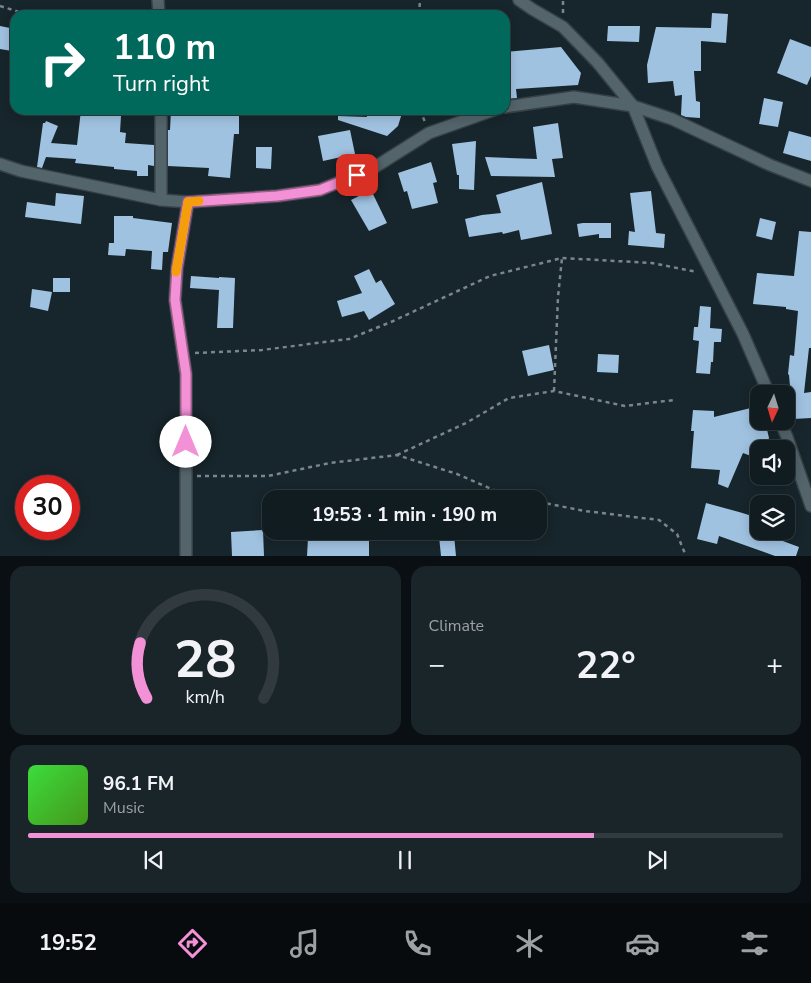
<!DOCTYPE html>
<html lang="en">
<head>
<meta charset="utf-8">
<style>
  :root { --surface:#111c21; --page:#1a252a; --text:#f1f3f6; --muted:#9ca1a5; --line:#303a3f; --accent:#f391d6 }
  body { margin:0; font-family:"Nunito Sans",sans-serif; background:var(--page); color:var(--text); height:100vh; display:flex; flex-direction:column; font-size:19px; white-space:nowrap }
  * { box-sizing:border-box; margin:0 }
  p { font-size:16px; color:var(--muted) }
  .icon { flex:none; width:28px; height:28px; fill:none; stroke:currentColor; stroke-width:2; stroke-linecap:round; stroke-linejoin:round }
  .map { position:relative; height:556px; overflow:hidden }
  .drawer { display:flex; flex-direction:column; gap:10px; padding:10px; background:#090f12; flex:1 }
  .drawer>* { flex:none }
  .guide { position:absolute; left:10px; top:10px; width:500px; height:105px; border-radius:15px; box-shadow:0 2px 12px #0003,0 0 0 1px var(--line); background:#00695c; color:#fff; overflow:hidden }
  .needle { width:32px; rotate:184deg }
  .buttons { position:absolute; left:750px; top:385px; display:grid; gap:10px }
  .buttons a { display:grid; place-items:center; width:45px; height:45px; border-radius:10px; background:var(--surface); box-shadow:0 2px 12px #0003,0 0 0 1px var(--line); font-size:25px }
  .speed { position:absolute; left:15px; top:475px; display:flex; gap:10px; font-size:25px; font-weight:700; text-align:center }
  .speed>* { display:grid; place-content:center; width:65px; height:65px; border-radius:50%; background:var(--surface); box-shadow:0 2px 12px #0003,0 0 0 1px var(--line); line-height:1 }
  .speed .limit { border:8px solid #d22; background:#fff; color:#111 }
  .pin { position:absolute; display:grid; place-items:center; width:42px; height:42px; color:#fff; margin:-21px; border-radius:10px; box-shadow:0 2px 8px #0006 }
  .me { position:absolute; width:55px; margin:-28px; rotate:0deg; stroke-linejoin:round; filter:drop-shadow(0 0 4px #0008) }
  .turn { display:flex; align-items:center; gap:18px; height:105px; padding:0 20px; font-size:22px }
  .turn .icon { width:65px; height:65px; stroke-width:2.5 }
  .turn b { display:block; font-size:35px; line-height:42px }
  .big { font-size:38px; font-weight:700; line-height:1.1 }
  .drawer .widget { flex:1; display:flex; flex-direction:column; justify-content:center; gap:8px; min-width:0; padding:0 18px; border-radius:15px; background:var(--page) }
  .drawer .dial { align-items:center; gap:0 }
  .dial svg { height:130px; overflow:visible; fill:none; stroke:var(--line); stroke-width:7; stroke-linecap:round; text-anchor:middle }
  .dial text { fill:var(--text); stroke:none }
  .song { display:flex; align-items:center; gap:15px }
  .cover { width:60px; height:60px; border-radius:8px; background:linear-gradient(135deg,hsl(120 70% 55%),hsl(100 70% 35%)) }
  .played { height:5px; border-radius:2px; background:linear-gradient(90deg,var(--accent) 75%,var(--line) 75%) }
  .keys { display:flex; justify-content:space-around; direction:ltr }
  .heat { display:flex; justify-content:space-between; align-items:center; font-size:28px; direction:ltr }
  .drawer .tiles { flex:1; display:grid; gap:10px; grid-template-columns:1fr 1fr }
  .widget:last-child { grid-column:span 2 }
  .trip { position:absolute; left:262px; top:490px; width:285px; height:50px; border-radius:15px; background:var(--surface); box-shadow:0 2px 12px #0003,0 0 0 1px var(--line); font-weight:700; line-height:50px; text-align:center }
  .menu { display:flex; height:80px; justify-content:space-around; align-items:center; background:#070b0d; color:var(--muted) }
  .menu .icon { width:35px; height:35px }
  .menu .active { color:var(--accent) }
  .menu b { font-size:22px; color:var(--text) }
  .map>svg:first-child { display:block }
  .building { fill:#a0c2e1 }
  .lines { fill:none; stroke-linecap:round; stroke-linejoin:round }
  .street-casing { stroke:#364146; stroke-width:14 }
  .path { stroke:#7a868b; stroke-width:2.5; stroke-dasharray:4 4; stroke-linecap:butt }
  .street { stroke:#53646a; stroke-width:11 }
  .route-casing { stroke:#9e5e8b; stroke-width:12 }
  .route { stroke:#f391d6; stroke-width:9 }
  .slow { stroke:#f59e0b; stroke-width:9 }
</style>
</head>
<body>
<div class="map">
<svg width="811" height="556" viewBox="0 0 811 556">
  <rect width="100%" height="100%" fill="#17262c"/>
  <g class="building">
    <polygon points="712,13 728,14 726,43 701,41 701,71 694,71 696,101 700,102 700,118 686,117 681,115 682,95 675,96 673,81 648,83 647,65 656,27 711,28"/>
    <polygon points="0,26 15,29 15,40 12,51 0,49"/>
    <polygon points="608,26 640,26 639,42 607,41"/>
    <polygon points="790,39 811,47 811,76 807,85 777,73"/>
    <polygon points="561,47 581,73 578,85 516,89 517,98 505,99 505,52"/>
    <polygon points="764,98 783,102 778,127 759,124"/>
    <polygon points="81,110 104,110 103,114 121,116 120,132 126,133 125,143 154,145 154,166 148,165 148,176 137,176 137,171 114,169 114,167 75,163 76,159 46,157 42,168 37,167 43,123 45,123 46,121 58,126 51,143 77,145"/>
    <polygon points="171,110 239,110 239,134 234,134 230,178 208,176 209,168 168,166 168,130 170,130"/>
    <polygon points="365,110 403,110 398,126 387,136 338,120 338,116 367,117"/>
    <polygon points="558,123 563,158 552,159 555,177 491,176 485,157 537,159 533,127"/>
    <polygon points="350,130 355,154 323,161 318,136"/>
    <polygon points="789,131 811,137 811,161 783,153"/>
    <polygon points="476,141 474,190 459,189 459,175 457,175 452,144"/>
    <polygon points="256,147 272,147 271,169 256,168"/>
    <polygon points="431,162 437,182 433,183 438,203 412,209 407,191 404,192 398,173"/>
    <polygon points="542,182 552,234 521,240 519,230 503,234 502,232 469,237 465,219 482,215 501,213 496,195"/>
    <polygon points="371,190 387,223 369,231 351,200"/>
    <polygon points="651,191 656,233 665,234 664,248 628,245 629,231 635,232 630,193"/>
    <polygon points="56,193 84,196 81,224 25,217 27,202 55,206"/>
    <polygon points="114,216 133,216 133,218 172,223 168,252 163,252 162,270 151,269 152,251 126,249 125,256 108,255 109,243 114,243"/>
    <polygon points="760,218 776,222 772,240 756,236"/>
    <polygon points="583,223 611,223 611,238 599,238 599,234 579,237 577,224"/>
    <polygon points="799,231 811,232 811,348 809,348 804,393 811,392 811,418 793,419 789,375 788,374 790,355 794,356 798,311 786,309 786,307 753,304 757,273 794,276"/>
    <polygon points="369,269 376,283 381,280 395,304 369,320 364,311 342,317 337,301 362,293 354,276"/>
    <polygon points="191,276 219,278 219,277 235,278 233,328 217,328 219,290 190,288"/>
    <rect x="53" y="278" width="17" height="14"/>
    <polygon points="32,289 52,292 48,311 30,307"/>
    <polygon points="700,306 711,307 710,328 722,329 721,342 714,342 713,362 711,362 710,374 696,373 699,341 693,340 694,327 698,327"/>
    <polygon points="549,345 554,370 528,376 522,351"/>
    <polygon points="598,354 619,355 618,373 597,372"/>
    <polygon points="759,406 759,421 765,421 769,438 765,449 759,449 759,459 743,453 728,488 718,484 720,470 691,468 694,431 691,431 693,410 714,411 714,417"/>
    <polygon points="706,503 739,512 759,518 759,531 774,531 772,537 799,547 796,556 775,556 719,536 717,544 697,539"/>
    <polygon points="263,530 264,556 232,556 231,532"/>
    <polygon points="454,535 456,556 441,556 439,536"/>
    <polygon points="308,538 369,540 369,556 307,556"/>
  </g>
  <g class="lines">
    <defs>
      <g id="street">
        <polyline points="158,0 159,15"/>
        <polyline points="519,0 532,9 563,27 598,63 633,106 657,166 743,334 769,394"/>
        <polyline points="505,107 574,97 633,106 672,119 770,165 811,181"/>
        <polyline points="0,164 21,171 161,200 188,202 277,196 320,190 375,167 429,133 494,110"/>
        <polyline points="161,200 161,110"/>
        <polyline points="780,421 787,437 811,506"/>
        <polyline points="186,556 186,375 175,300 177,268 188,202"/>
      </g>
    </defs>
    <use href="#street" class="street-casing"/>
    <g class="path">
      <polyline points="0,6 29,15"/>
      <polyline points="563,13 563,0"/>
      <polyline points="419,15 420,0"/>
      <polyline points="420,110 425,122"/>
      <polyline points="195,353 262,350 349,339 391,322 490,276 562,258 652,263 697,272"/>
      <polyline points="554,391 558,297 562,258"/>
      <polyline points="397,455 466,423 509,398 554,391 625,406 674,400"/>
      <polyline points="197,476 268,476 330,463 397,455 457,474 510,497 518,499"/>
      <polyline points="539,502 585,511 659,520 677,534 686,556"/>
    </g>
    <use href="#street" class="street"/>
  </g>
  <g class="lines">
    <defs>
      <polyline id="route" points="186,442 186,374 175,300 177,268 188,202 277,196 320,190 357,175"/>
    </defs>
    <use href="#route" class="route-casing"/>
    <use href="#route" class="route"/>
    <polyline class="slow" points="176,272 188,202 199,201"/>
  </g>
</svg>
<div class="buttons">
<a><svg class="needle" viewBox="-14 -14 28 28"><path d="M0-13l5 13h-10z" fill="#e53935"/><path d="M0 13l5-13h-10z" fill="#9ca1a5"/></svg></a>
<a><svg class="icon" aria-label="sound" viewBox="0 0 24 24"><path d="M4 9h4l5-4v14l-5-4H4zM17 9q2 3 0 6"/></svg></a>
<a><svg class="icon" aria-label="layers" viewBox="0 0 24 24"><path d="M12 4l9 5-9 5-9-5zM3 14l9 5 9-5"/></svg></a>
</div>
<div class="speed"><div class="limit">30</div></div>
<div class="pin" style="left:357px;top:175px;background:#d93025"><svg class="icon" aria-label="arrive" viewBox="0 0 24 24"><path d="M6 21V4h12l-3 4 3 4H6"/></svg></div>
<svg class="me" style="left:186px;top:442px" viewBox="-20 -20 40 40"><circle r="19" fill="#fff"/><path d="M0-13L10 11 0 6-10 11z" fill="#f391d6"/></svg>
<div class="trip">19:53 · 1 min · 190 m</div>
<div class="guide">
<div class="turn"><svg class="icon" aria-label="right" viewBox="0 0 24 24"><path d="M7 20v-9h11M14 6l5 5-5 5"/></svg><div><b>110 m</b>Turn right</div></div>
</div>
</div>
<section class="drawer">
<div class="tiles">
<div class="widget dial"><svg viewBox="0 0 100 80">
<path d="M14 69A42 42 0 1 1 86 69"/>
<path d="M14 69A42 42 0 0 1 10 35" stroke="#f391d6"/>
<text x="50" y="56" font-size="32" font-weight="700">28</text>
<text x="50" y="72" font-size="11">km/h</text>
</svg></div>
<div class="widget"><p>Climate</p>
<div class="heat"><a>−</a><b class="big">22°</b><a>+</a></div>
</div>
<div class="widget">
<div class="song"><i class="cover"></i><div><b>96.1 FM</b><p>Music</p></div></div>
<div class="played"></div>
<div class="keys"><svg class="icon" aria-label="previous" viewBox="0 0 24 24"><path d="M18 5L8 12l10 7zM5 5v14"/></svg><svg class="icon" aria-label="pause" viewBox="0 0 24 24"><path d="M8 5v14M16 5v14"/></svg><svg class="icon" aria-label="next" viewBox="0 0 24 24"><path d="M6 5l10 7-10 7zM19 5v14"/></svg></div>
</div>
</div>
</section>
<nav class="menu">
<b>19:52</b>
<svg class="icon active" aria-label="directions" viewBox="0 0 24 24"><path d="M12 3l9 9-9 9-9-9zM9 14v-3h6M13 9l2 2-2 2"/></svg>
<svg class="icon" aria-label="music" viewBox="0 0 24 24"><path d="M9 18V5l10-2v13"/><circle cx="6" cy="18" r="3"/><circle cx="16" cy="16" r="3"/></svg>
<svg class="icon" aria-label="phone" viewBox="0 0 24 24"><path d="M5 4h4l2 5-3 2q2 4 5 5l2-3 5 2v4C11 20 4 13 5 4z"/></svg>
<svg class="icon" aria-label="climate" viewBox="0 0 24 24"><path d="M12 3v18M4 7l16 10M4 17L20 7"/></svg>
<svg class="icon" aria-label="car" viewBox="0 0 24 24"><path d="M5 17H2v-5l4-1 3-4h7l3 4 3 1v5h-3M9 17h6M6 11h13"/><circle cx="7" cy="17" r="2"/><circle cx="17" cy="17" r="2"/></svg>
<svg class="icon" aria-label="filters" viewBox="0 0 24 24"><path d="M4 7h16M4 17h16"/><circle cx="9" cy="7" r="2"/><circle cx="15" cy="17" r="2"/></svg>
</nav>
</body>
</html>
